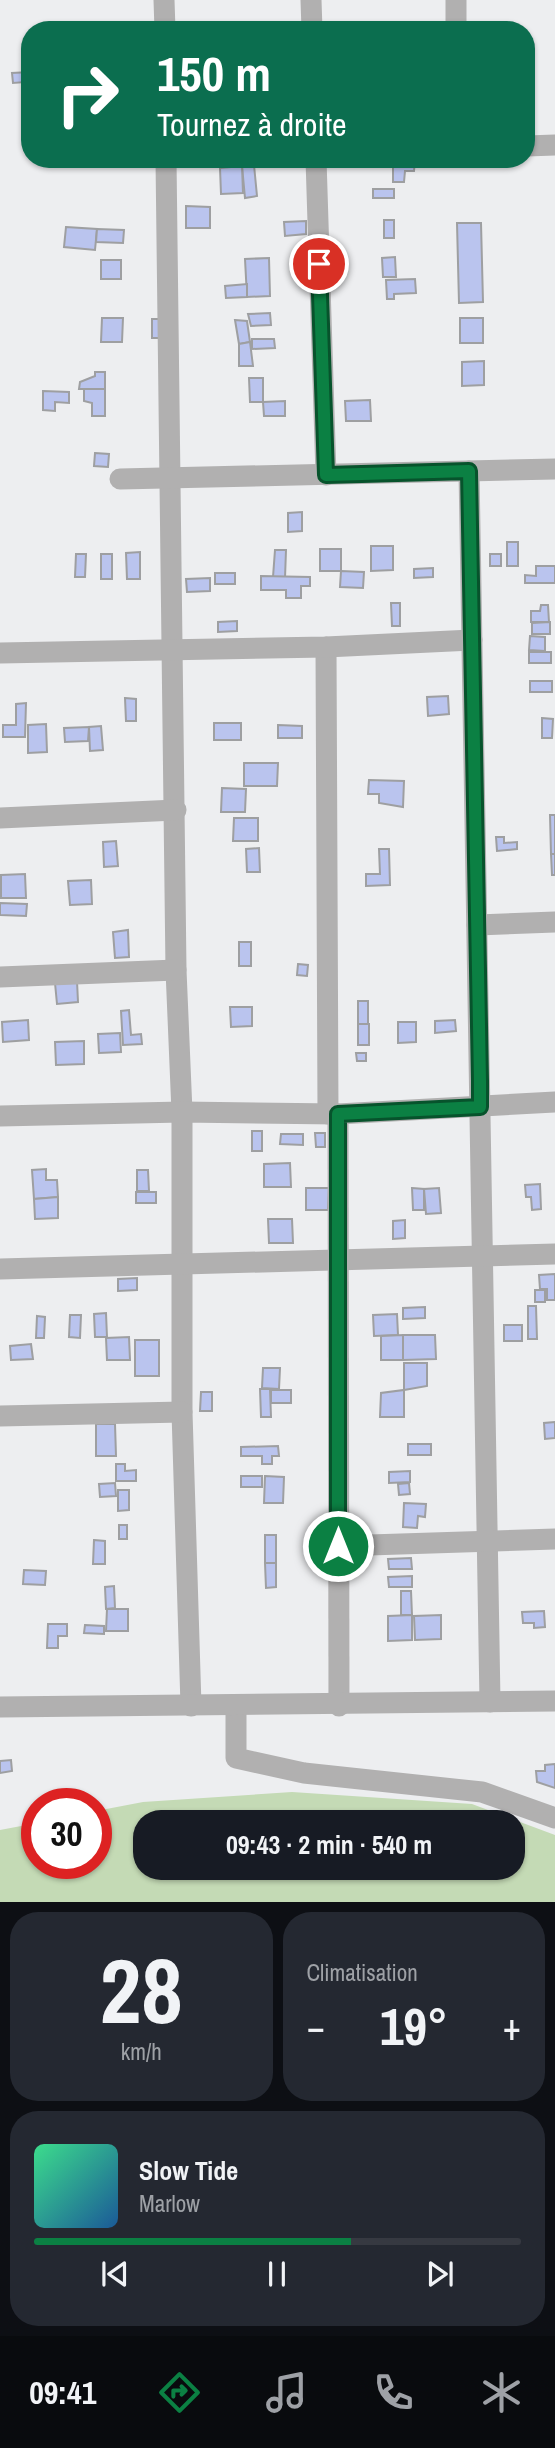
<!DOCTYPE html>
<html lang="fr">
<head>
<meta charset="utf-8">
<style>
  :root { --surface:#171b24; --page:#242831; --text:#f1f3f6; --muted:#9ea1a6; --line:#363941; --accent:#0b8043 }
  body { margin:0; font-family:"Archivo Narrow",sans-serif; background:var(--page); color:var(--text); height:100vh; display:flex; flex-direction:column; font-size:26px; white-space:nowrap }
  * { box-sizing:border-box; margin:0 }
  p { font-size:23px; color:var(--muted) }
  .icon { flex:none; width:38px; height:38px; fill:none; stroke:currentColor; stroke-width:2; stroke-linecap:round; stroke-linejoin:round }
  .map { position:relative; height:1902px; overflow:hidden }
  .details { display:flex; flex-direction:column; gap:10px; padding:10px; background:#0d0f14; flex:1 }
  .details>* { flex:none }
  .top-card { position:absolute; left:21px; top:21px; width:514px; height:147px; border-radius:28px; box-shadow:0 2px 5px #0004; background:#0b6e4f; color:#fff; overflow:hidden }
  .speed { position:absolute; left:21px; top:1788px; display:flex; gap:14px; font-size:35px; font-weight:700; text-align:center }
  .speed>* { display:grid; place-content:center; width:91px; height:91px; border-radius:50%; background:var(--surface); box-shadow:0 2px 5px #0004; line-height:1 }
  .speed .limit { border:10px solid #d22; background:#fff; color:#111 }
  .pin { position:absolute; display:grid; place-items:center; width:60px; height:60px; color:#fff; margin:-30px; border:4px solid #fff; border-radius:50%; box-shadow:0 2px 7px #0007 }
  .me { position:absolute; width:77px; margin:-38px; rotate:0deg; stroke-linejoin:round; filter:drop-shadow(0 0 5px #0008) }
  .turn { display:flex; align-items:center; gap:24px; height:147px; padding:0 21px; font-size:32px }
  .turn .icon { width:91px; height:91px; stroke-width:2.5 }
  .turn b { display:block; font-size:49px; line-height:60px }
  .big { font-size:52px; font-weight:800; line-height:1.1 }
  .details .widget { flex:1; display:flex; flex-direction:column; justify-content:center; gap:10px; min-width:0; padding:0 24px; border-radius:28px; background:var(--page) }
  .details .dial { align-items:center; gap:0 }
  .dial b { font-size:91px; line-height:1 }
  .song { display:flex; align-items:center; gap:21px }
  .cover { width:84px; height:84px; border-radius:10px; background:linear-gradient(135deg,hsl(150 70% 55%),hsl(210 70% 35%)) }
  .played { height:7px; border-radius:4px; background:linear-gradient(90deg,var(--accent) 65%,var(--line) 65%) }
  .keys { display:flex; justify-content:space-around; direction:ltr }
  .heat { display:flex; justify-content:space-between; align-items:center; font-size:38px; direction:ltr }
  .details .tiles { flex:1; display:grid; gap:10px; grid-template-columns:1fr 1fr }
  .widget:last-child { grid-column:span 2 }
  .trip { position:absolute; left:133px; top:1810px; width:392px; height:70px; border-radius:28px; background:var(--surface); box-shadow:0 2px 5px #0004; font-weight:800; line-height:70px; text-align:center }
  .tabs { display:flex; height:112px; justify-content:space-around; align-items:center; background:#090b0e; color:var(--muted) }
  .tabs .icon { width:49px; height:49px }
  .tabs .on { color:var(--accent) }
  .tabs b { font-size:32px; color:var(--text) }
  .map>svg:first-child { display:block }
  .green { fill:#c4dab5; fill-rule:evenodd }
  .building { fill:#bac4ee; stroke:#9e9fa1; stroke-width:2 }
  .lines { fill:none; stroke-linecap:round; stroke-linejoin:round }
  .minor { stroke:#b1b0b0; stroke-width:21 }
  .route-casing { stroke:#07532c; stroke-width:18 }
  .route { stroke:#0b8043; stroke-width:12 }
</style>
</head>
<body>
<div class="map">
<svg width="555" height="1902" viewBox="0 0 555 1902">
  <rect width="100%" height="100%" fill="#edeef0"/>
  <path class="green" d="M292 1792 472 1804 555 1835V1902H0V1830L37 1823V1864H96V1811L143 1802ZM145 1822H513V1867H145Z"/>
  <g class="building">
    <polygon points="30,72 30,92 25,92 25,82 13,83 12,73"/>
    <polygon points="393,160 415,160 414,171 405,171 404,182 393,182"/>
    <polygon points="254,165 257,196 245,198 242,166"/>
    <polygon points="242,166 243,193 221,194 220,168"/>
    <rect x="373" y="189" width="21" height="9"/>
    <polygon points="186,206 210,207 210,228 186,228"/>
    <rect x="384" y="220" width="10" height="18"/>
    <polygon points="306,221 306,234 285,236 284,222"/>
    <polygon points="457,223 481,223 483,302 459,303"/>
    <polygon points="66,227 97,229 95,250 64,247"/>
    <polygon points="97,229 124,230 123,243 96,242"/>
    <polygon points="395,257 396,277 383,277 382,258"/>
    <polygon points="269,258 270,296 247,297 245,259"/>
    <rect x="101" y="260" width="20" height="19"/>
    <polygon points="415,279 416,293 394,294 394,299 387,299 386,280"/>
    <polygon points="247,284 247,297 226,298 225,286"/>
    <polygon points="270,313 271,325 251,326 248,314"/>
    <polygon points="102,318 123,318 122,342 101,342"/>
    <rect x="460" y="318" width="23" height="25"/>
    <rect x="152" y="319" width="10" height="19"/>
    <polygon points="235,320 247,321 250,342 239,344"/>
    <polygon points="252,339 274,339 275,348 252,349"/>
    <polygon points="250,342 253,366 239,366 239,344"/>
    <polygon points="484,361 484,385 462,386 462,362"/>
    <polygon points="95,372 105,372 105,389 79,389 80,382 95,376"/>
    <polygon points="249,378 263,378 263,402 250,402"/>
    <polygon points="84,389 105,389 105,416 92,416 92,403 84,401"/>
    <polygon points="43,391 69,392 69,403 55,402 55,411 43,410"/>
    <polygon points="370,400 371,421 346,421 345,401"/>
    <polygon points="285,401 285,416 264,416 263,402"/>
    <polygon points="95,453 109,454 108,467 94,466"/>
    <polygon points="302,512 302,531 288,532 288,513"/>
    <rect x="507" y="542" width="11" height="24"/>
    <polygon points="371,546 393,546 393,570 371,571"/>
    <rect x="320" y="549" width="21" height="22"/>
    <polygon points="275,550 286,550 285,578 273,577"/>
    <polygon points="140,552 140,579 127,579 126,553"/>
    <polygon points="76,554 86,554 85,577 75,577"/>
    <rect x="101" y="554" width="11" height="25"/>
    <rect x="490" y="554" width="11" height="12"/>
    <polygon points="536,566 555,566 555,583 525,583 525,575 536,576"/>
    <polygon points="433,568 433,577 414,578 414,569"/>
    <polygon points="341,571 364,572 363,588 340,587"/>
    <rect x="215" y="573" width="20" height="11"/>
    <polygon points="261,576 310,577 310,586 301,586 301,598 286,598 286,590 261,590"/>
    <polygon points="210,578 210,591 187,592 186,579"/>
    <polygon points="391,603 400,603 400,626 392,626"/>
    <polygon points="541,605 548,605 549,622 531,622 531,611 540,611"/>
    <polygon points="237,621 237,631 218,632 218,622"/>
    <polygon points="550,622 550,634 532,634 532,623"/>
    <polygon points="530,636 545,637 545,651 529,650"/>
    <rect x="529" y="652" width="22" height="11"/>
    <rect x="530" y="681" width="22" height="11"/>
    <polygon points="448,696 449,714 428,716 427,697"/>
    <polygon points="125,698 136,699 136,721 126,721"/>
    <polygon points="26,703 25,737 3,737 3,725 16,725 16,704"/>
    <polygon points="542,718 553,719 552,738 542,738"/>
    <rect x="214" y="723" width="27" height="17"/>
    <polygon points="46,724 47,752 28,753 28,725"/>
    <polygon points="278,725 302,726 302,738 278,738"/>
    <polygon points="101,726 103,750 90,751 89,727"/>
    <polygon points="89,727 88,741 65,742 64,728"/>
    <polygon points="244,763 278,763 277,786 244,786"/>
    <polygon points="369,780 404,781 403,807 379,803 379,794 368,794"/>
    <polygon points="222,788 246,789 245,812 221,812"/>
    <polygon points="550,815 555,815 555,854 551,854"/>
    <polygon points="234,818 258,818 258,841 233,841"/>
    <polygon points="496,837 504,837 504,843 517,842 517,849 497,851"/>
    <polygon points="116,841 118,866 104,867 103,842"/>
    <polygon points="259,848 260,872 247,872 246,849"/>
    <polygon points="379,849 389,849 390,885 366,886 366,874 380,874"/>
    <polygon points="551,854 555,854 555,875 552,875"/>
    <polygon points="25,874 26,898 1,898 1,875"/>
    <polygon points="91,880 92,904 70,905 68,881"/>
    <polygon points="0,903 27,904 26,916 0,915"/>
    <polygon points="128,930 129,957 115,958 113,932"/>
    <rect x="239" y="942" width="12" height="24"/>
    <polygon points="298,964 308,965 307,976 297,975"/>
    <polygon points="77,981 78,1002 57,1004 55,983"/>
    <rect x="358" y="1001" width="10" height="23"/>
    <polygon points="230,1007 252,1007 252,1026 231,1027"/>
    <polygon points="129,1010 131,1035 141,1034 142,1044 123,1045 121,1011"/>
    <polygon points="28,1020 29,1040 3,1042 2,1022"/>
    <polygon points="455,1020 456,1031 435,1033 435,1021"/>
    <polygon points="398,1022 416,1022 416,1042 398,1043"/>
    <rect x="358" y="1024" width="11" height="21"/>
    <polygon points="120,1033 121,1052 99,1053 98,1034"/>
    <polygon points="84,1041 84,1064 56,1065 55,1042"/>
    <polygon points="356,1053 366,1053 366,1061 357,1061"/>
    <rect x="252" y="1131" width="10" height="20"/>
    <polygon points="315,1133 325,1133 325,1147 316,1147"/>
    <polygon points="281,1134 303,1134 303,1145 280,1144"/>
    <polygon points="290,1163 291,1187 264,1187 264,1164"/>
    <polygon points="46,1169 46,1180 57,1180 58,1197 34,1199 32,1170"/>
    <polygon points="137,1170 148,1170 149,1191 137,1191"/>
    <polygon points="540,1184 541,1209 532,1210 531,1197 526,1197 525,1185"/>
    <polygon points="306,1188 329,1188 328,1210 306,1210"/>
    <polygon points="412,1188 424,1189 424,1210 413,1210"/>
    <polygon points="439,1188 441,1213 426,1214 424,1189"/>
    <rect x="136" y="1192" width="20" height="11"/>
    <polygon points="58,1197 58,1218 35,1219 34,1199"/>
    <polygon points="268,1219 292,1219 293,1243 269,1243"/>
    <polygon points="405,1220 405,1238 393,1239 393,1221"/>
    <polygon points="555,1274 555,1300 547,1300 547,1289 540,1289 539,1275"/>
    <polygon points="137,1278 137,1290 118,1291 118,1279"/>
    <rect x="535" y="1290" width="10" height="12"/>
    <polygon points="528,1306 536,1306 537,1339 528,1339"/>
    <polygon points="425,1307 425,1318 403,1319 403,1308"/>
    <polygon points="106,1313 107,1337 95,1337 94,1314"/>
    <polygon points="397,1314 398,1335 374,1336 373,1315"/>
    <polygon points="70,1315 81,1315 80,1338 69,1337"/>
    <polygon points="37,1316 45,1317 44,1338 36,1338"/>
    <rect x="504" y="1325" width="18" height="16"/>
    <polygon points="403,1335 403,1360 381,1360 381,1336"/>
    <polygon points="403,1335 435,1335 436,1359 403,1360"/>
    <polygon points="129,1337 130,1360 107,1360 106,1338"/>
    <rect x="135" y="1340" width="24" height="36"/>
    <polygon points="31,1344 33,1359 11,1360 10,1346"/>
    <polygon points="404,1363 427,1363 427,1386 404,1390"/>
    <polygon points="263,1368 280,1368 279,1389 262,1388"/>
    <polygon points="260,1389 270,1389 271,1417 261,1417"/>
    <rect x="271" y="1390" width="20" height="13"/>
    <polygon points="404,1390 404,1417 380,1417 381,1393"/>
    <polygon points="201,1392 212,1392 212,1411 200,1411"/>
    <polygon points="555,1422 555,1438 545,1439 544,1423"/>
    <polygon points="96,1424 115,1424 116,1456 96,1456"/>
    <rect x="408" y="1444" width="23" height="11"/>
    <polygon points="278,1446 279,1456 272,1456 272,1464 262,1464 262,1456 241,1456 241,1447"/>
    <polygon points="116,1464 125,1464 125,1471 136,1470 136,1481 116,1481"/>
    <polygon points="410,1471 410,1482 389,1483 389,1472"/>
    <rect x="241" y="1476" width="21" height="11"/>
    <polygon points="265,1476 284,1477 283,1503 264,1503"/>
    <polygon points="115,1483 116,1496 100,1497 99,1484"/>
    <polygon points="409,1483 410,1494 399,1495 398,1484"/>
    <polygon points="118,1490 129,1490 129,1510 118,1511"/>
    <polygon points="404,1503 426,1504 425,1517 418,1516 417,1528 403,1527"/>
    <rect x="119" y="1525" width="8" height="14"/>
    <rect x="265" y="1535" width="11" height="28"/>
    <polygon points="94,1540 105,1541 105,1564 93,1564"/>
    <polygon points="411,1558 412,1569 389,1569 388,1559"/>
    <polygon points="265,1563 276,1563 276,1587 266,1588"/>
    <polygon points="24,1570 46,1571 45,1585 23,1584"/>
    <polygon points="412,1576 412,1587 389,1587 388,1577"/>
    <polygon points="114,1586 115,1608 106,1609 105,1587"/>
    <polygon points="401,1591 411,1591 412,1615 401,1615"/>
    <polygon points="107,1609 128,1609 128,1631 106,1631"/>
    <polygon points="544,1611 545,1627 534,1628 534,1623 523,1623 522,1612"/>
    <polygon points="412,1615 412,1640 388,1641 388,1616"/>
    <polygon points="441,1615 441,1639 415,1640 414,1616"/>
    <polygon points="48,1624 67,1624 67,1636 58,1636 58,1648 47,1648"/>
    <polygon points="85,1625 104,1626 104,1634 84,1633"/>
    <polygon points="11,1760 12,1771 0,1773 0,1761"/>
    <polygon points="555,1764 555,1788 537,1782 536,1771 545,1771 545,1765"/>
  </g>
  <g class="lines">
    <g class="minor">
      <polyline points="164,0 165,30"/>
      <polyline points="311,0 312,30"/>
      <polyline points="456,30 456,0"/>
      <polyline points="527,146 555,145"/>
      <polyline points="166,159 176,970 182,1112 182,1412 191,1706"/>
      <polyline points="316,159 326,475"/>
      <polyline points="469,471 490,1702"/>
      <polyline points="120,479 555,469"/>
      <polyline points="326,647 328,1114"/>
      <polyline points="0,653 326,647 472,640"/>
      <polyline points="0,818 176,810"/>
      <polyline points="477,925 555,922"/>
      <polyline points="0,977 176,970"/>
      <polyline points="338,1114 339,1706"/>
      <polyline points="0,1116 182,1112 338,1114 555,1102"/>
      <polyline points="0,1269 555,1254"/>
      <polyline points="0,1416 182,1412"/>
      <polyline points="338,1546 555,1539"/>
      <polyline points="236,1706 236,1758 304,1773 482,1792 555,1818"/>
      <polyline points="0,1707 555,1701"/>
    </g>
  </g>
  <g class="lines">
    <defs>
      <polyline id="route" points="319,264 326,475 469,471 480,1081 480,1107 338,1114 338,1546"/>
    </defs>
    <use href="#route" class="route-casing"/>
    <use href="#route" class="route"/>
  </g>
</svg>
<div class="speed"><div class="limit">30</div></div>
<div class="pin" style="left:319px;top:264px;background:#d93025"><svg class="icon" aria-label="arrive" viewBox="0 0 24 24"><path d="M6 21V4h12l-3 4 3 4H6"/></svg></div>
<svg class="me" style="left:338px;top:1546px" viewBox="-20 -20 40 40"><circle r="17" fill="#0b8043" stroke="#fff" stroke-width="3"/><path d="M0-11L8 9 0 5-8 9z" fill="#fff"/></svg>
<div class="trip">09:43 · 2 min · 540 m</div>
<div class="top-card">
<div class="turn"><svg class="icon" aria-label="right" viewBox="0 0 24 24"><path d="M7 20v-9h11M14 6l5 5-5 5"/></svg><div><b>150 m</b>Tournez à droite</div></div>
</div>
</div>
<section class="details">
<div class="tiles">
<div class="widget dial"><b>28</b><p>km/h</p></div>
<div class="widget"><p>Climatisation</p>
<div class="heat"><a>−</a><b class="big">19°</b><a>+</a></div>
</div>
<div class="widget">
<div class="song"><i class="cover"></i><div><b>Slow Tide</b><p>Marlow</p></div></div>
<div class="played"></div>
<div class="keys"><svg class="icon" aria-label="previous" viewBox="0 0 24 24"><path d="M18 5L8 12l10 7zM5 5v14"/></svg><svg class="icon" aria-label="pause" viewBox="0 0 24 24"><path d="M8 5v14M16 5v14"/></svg><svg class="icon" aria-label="next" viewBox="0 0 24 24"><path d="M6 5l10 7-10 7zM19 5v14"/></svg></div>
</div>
</div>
</section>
<nav class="tabs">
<b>09:41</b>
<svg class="icon on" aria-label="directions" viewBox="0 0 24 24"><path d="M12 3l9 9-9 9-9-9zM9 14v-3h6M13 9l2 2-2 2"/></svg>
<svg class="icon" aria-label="music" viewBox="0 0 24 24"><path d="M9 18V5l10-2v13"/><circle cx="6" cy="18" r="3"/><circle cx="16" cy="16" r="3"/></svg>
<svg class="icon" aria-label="phone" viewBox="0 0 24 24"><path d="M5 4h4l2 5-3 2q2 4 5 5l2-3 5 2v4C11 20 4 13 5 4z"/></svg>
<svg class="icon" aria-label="climate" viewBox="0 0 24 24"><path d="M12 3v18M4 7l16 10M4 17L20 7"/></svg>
</nav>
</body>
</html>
